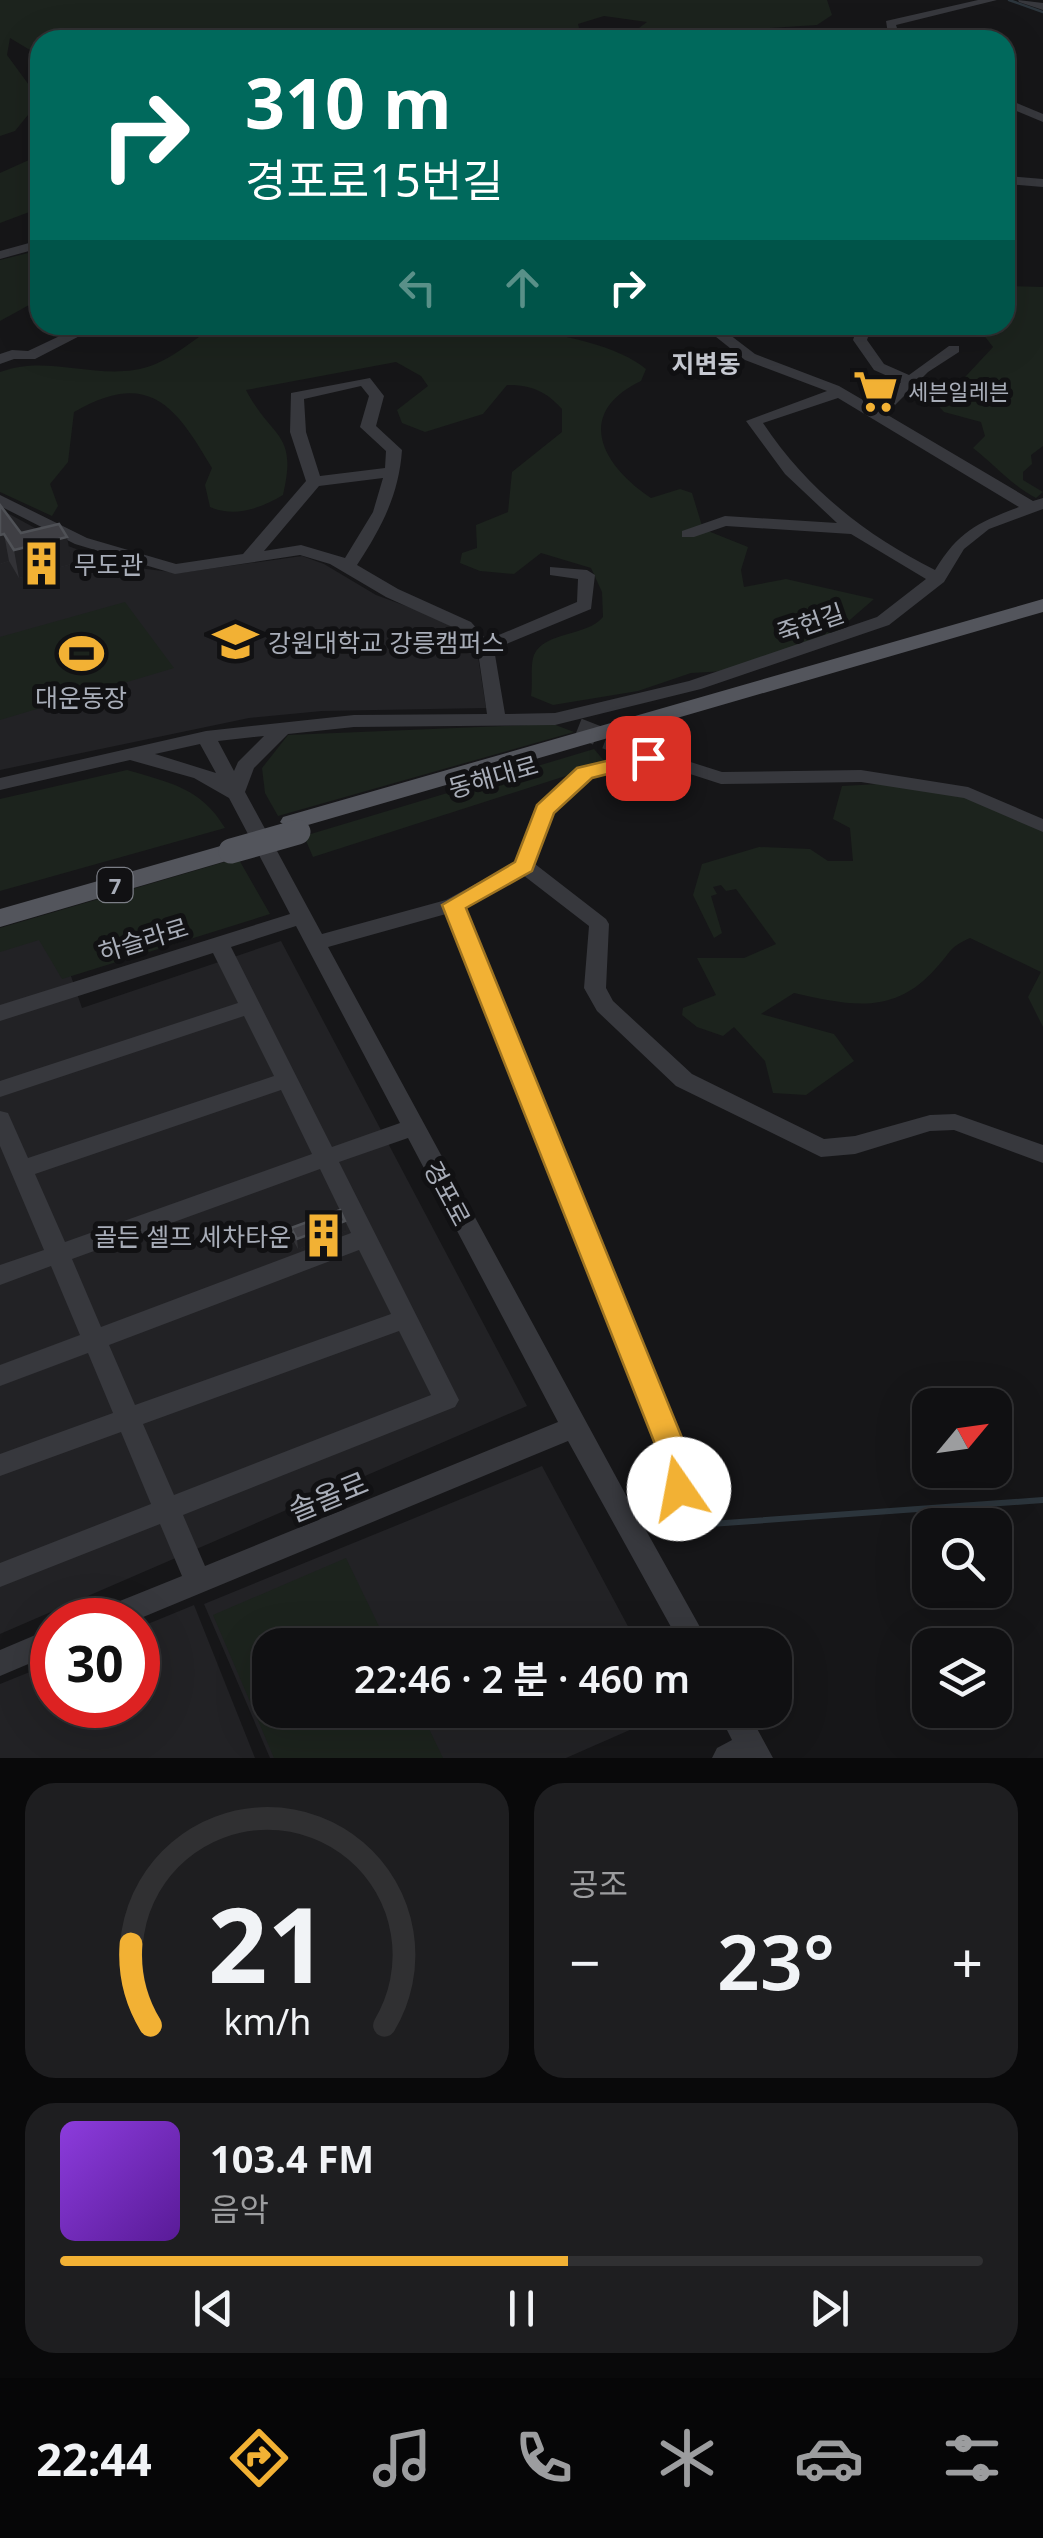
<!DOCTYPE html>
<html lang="ko">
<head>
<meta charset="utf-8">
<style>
  :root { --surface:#101012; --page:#1e1e20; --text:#f1f3f6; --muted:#9c9d9f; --line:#303032; --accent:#f2b134 }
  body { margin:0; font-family:"Noto Sans","Noto Sans KR",sans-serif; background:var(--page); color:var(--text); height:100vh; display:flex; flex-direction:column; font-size:38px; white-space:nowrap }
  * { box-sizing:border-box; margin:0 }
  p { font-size:32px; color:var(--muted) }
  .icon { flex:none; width:55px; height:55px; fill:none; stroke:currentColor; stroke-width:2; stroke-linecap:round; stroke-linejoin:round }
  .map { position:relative; height:1758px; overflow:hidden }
  .panel { display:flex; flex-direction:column; gap:25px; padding:25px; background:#09090a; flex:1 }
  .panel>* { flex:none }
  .guide { position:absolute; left:30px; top:30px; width:985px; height:305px; border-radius:30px; box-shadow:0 10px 40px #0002,0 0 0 2px var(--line); background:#00695c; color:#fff; overflow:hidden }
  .needle { width:65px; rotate:61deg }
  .controls { position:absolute; left:912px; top:1388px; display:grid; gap:20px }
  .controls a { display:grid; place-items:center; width:100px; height:100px; border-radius:20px; background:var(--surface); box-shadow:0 10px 40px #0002,0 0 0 2px var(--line); font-size:50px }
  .speed { position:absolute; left:30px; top:1598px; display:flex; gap:20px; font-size:50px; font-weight:700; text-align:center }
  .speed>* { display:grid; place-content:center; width:130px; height:130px; border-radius:50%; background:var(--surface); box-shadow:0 10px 40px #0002,0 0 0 2px var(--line); line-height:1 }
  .speed .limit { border:15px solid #d22; background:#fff; color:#111 }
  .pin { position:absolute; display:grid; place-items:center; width:85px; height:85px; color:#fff; margin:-42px; border-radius:20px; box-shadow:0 5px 15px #0006 }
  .me { position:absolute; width:110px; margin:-55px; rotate:348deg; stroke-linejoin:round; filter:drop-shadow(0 0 8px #0008) }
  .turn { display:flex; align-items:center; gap:35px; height:210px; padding:0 50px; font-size:45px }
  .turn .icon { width:130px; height:130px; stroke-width:2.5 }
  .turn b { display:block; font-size:70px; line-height:85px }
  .lanes { display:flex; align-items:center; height:95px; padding:0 50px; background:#0003; justify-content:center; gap:50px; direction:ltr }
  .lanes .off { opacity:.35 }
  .big { font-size:75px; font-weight:600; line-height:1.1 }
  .panel .card { flex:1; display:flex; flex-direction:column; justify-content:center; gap:15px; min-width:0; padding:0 35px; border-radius:30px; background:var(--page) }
  .panel .dial { align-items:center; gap:0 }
  .dial svg { height:260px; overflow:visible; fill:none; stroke:var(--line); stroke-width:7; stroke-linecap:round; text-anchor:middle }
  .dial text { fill:var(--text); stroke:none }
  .song { display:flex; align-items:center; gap:30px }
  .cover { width:120px; height:120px; border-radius:15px; background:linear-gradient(135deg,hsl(270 70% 55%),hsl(270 70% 35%)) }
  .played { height:10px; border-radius:5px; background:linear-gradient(90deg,var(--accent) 55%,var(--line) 55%) }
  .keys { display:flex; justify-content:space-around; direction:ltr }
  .heat { display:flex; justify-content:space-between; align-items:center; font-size:55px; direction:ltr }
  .panel .tiles { flex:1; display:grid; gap:25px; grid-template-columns:1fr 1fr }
  .card:last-child { grid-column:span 2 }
  .trip { position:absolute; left:252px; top:1628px; width:540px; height:100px; border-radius:30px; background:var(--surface); box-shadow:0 10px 40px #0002,0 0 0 2px var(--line); font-weight:600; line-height:100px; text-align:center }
  .menu { display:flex; height:160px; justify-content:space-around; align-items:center; background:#060607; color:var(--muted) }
  .menu .icon { width:70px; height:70px }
  .menu .current { color:var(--accent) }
  .menu b { font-size:45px; color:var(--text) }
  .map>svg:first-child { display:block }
  .built { fill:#222225 }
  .green { fill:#1c231d }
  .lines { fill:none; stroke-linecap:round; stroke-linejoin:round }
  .stream-far1 { stroke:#2c353c; stroke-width:2.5 }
  .stream { stroke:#2c353c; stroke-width:6 }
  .minor-tunnel { stroke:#333438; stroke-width:20; stroke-dasharray:20 10; stroke-linecap:butt }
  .minor { fill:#37383d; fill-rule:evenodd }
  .major { fill:#53555c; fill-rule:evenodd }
  .major-bridge { stroke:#53555c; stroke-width:25 }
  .wall { fill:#323236 }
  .shaded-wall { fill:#212124 }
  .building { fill:#3f3f44; stroke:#4f5156; stroke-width:2.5 }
  .route { fill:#f2b134; stroke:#9d7322; stroke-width:2.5 }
  .labels { text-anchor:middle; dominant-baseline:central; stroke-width:10; stroke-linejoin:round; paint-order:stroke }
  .far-poi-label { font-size:22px; fill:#a8adb8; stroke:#111113; text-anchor:start }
  .shield { fill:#111113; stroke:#7b7e86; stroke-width:2.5 }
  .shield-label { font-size:22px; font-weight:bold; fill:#a8adb8 }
  .far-quarter-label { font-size:25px; font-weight:bold; fill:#c9ccd4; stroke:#111113 }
  .poi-label { font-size:25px; fill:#a8adb8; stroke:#111113; text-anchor:start }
  .street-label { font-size:25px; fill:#a8adb8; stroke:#111113 }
  .near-street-label { font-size:30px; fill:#a8adb8; stroke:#111113 }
</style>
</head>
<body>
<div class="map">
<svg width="1043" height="1758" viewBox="0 0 1043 1758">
  <rect width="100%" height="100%" fill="#161618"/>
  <g class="built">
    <polygon points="0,509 68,546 122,566 179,573 302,556 324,564 376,595 436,617 464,634 477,650 486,708 322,711 249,718 0,770"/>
    <polygon points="54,927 82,1008 281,941 527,1406 0,1634 0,940"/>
    <polygon points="542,1466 638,1645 270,1645 270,1710 673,1711 566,1758 270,1758 204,1604"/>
    <polygon points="194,1605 255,1758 0,1758 0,1684 52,1663 52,1705 138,1705 138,1628"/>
  </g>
  <g class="green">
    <polygon points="0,0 827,0 832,15 817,25 737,30 735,35 752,40 623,40 647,22 604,16 578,24 582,40 541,35 522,40 40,40 40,56 10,38 7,55 40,100 15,131 0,136"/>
    <polygon points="40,155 40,208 0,223 0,173"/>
    <polygon points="40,250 40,299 0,321 0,260"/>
    <path d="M1005 286 1043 287V446L1031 455 1032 464 1023 472V480L1043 492 1036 498C1011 485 995 465 973 448L985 436 981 422 944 412 932 399 966 376 993 347 976 325H1005Z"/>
    <path d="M217 325C318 325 570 307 646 369L641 381C574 413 601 465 651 498L680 489 692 493 703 529 748 547 741 570 744 587 786 579 874 599 829 638 726 671 691 673 638 691 553 705 531 696C533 684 530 665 534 655 545 631 586 637 603 617L602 592 591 568 541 553 514 574 480 571 460 563 462 553 477 548 476 525 508 512 512 472 562 432V409C546 391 531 385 507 385L483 414 425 432 402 423 397 410 428 386 421 376 396 362 246 390C272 440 298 431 283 495 261 508 235 518 210 507L205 485 212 468C175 405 149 369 74 412L68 462 50 484 58 506 52 516 0 492V372C45 355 89 377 134 370 166 366 190 341 217 325Z"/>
    <polygon points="125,602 174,668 0,720 0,637"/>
    <polygon points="553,724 574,732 278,816 265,793 262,768 288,735"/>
    <polygon points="594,749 606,763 313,857 304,836"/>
    <path d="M127 770C171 783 201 788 225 828L0 891V799Z"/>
    <path d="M879 784 968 795 1043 829V1027L1028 997 1041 972 970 938C948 948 952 951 937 967 894 1017 849 1005 794 993L761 1014 834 1034 854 1061 806 1095 773 1093 765 1061 734 1027 723 1036 697 1027 682 1015 683 1008 716 995 697 958H744L776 944 736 889 726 891 721 885 713 887 717 894 711 896 722 933 714 938 693 895 702 864 759 847 810 849 828 861H853L850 828 833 819 842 786Z"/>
    <polygon points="238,858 270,914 62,979 39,940 0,952 0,928"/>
    <polygon points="346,1558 388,1645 270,1645 270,1710 420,1710 443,1758 274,1758 213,1615"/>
  </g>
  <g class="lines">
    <polyline class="stream-far1" points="1009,0 1043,12"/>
    <polyline class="stream" points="683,1526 1043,1500"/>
    <polyline class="minor-tunnel" points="578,728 634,750"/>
    <g class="minor">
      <polygon points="978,0 997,0 896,25 901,40 889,40 886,21"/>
      <polygon points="1018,0 1043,3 1043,10 1019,2"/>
      <polygon points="1005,98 1043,114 1043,122 1005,106"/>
      <polygon points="1005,176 1043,179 1043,187 1005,184"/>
      <polygon points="40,240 40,248 0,259 0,251"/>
      <polygon points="83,325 101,325 35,359 14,359 0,364 0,354 12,350 28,351"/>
      <path d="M701 325H717L755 354 839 386 875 407 901 382 874 370 853 340 858 325H872L867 340 884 364 909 375 949 346H959V352L928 372 886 414 1033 501 1043 498V509L989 529 964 549 944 582 889 625 701 689 555 725 354 727 288 734 254 768 245 792 322 934 446 900 516 862 538 806 578 769 633 756 625 750 634 744 722 772 861 770 968 787 1043 819V832L964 798 861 782 721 784 653 762 592 777 554 813 535 864 606 919 609 924 606 988 613 1001 692 1074 824 1139 855 1136 930 1115 955 1114 1043 1145V1163L954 1130 930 1131 855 1154 821 1157 676 1086 597 1011 584 988 589 926 523 875 464 908 694 1473 688 1497 638 1516 710 1645H681L568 1441 136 1620H91L95 1611 182 1576 160 1524 0 1587V1563L151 1504 121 1432 0 1476V1454L113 1413 88 1353 0 1386V1365L80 1335 51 1266 0 1285V1265L44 1250 0 1146V1111L8 1113 28 1158 274 1076 244 1016 0 1097V1081L238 1003 213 953 0 1021V1005L290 914 229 798 194 778 130 760 0 790V778L206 731 354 715 487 714 478 652 459 630 386 597 330 564 300 555 175 574 75 544 0 506V495L87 538 176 564 243 554 306 481 290 432 291 393 370 378 384 396 376 426 402 450C399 494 382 527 357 565L398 589 471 622 487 640 577 602 578 579 550 575V567L587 570 595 575 591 609 494 649 505 714 555 713 689 681 877 617 926 579 851 534 726 526 694 537H682V531L725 516 837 523 785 474 746 421 827 391 745 360ZM361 386 369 396 360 427 386 451 385 468 320 476 306 432 304 399ZM838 398 1019 507C977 523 959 531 935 570 865 535 806 488 763 423ZM383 478 373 512 345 558 301 545 264 551 319 486ZM264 736 238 762 234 771 218 741ZM200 744 216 773 155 754ZM446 914 668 1473 667 1482 627 1497 328 947ZM296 926 400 1123 332 1147 231 947ZM281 1090 312 1154 65 1242 35 1174ZM408 1138 558 1422 205 1566 183 1515 455 1407 459 1400 339 1162ZM320 1169 351 1233 101 1327 72 1259ZM359 1250 391 1314 135 1405 109 1345ZM399 1331 431 1395 174 1495 143 1424Z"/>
      <polygon points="52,1628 52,1654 0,1676 0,1650"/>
      <polygon points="717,1710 747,1710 773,1758 712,1758 717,1748 732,1740"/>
    </g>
    <g class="major">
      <polygon points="1043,599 1043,612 301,827 292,830 280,822 283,817"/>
      <polygon points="231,843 243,851 240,857 0,927 0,909"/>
    </g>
    <polyline class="major-bridge" points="231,851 298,832"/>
  </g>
  <g class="wall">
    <polygon points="0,505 21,533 72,564 19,578 9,561 0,564"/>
    <polygon points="291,1228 346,1231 298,1249 292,1238"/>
  </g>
  <g class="shaded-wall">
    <polygon points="4,534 9,561 0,564 0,535"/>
    <polygon points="67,537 72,564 19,578 14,550"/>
    <polygon points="345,1221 346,1231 298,1249 297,1239"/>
  </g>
  <g class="building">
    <polygon points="0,505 21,533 59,524 67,537 14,550 4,534 0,535"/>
    <polygon points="340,1210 345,1221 297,1239 291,1228"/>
  </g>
  <polygon class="route" points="648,751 658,758 655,762 592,778 554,813 532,871 466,908 696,1472 689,1498 679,1502 668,1498 664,1489 666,1472 442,905 515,862 537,805 577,768"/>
  <defs>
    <symbol id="supermarket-bare" viewBox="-9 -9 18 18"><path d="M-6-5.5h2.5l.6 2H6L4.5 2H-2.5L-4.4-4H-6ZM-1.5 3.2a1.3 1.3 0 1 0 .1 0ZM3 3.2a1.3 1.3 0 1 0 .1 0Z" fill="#f2b134" stroke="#111113" stroke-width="2.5" paint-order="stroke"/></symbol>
    <symbol id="building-bare" viewBox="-9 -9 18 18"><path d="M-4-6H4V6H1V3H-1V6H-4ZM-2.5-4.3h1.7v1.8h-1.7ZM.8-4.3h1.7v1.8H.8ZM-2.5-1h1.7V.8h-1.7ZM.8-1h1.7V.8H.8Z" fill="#f2b134" stroke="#111113" stroke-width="2.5" paint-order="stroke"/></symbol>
    <symbol id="university-bare" viewBox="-9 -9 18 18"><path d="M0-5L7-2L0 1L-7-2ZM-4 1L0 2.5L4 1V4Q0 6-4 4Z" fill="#f2b134" stroke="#111113" stroke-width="2.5" paint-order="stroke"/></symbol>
    <symbol id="stadium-bare" viewBox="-9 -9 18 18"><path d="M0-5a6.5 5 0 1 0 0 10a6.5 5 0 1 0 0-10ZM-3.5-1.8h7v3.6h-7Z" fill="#f2b134" stroke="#111113" stroke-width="2.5" paint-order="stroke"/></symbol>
  </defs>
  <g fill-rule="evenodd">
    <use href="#supermarket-bare" x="844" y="360" width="63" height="63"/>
    <use href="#building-bare" x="10" y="532" width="63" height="63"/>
    <use href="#university-bare" x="204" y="610" width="63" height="63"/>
    <use href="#stadium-bare" x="50" y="622" width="63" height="63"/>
    <use href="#building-bare" x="292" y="1204" width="63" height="63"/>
  </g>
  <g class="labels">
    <g class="far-poi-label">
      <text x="908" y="391">세븐일레븐</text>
    </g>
    <rect class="shield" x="97.5" y="868" width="35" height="34" rx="8"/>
    <g class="shield-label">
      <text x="115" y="885">7</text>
    </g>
    <g class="far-quarter-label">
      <text x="706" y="363">지변동</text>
    </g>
    <g class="poi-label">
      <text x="74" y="564">무도관</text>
      <text x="268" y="642">강원대학교 강릉캠퍼스</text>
      <text x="81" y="697" text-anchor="middle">대운동장</text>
      <text x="291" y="1236" text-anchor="end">골든 셀프 세차타운</text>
    </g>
    <g class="street-label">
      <text transform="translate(810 622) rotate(-19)">죽헌길</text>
      <text transform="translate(493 776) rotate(-16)">동해대로</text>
      <text transform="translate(143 939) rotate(-17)">하슬라로</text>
      <text transform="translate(448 1193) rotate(62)">경포로</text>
    </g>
    <g class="near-street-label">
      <text transform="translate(328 1496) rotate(-22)">솔올로</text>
    </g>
  </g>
</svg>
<div class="controls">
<a><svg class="needle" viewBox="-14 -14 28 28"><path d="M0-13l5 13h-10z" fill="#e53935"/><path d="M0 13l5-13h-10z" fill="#9c9d9f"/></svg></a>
<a><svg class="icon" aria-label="search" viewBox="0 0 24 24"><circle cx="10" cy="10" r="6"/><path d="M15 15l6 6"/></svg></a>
<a><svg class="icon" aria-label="layers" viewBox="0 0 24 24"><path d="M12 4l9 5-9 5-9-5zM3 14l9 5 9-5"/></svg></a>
</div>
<div class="speed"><div class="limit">30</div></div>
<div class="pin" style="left:648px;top:758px;background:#d93025"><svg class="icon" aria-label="arrive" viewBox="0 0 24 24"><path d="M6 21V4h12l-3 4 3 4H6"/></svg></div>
<svg class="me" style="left:679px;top:1489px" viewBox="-20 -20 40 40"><circle r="19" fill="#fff"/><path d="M0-13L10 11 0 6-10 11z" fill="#f2b134"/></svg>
<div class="trip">22:46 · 2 분 · 460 m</div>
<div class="guide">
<div class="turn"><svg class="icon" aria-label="right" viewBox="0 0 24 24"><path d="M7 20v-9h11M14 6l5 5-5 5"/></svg><div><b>310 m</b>경포로15번길</div></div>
<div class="lanes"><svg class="icon off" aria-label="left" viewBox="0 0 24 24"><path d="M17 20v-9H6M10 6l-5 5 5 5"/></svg><svg class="icon off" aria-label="ahead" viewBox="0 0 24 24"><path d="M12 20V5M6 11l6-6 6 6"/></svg><svg class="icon" aria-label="right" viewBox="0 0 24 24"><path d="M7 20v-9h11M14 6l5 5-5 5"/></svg></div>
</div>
</div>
<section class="panel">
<div class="tiles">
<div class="card dial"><svg viewBox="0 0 100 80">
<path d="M14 69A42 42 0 1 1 86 69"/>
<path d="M14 69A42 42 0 0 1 8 44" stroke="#f2b134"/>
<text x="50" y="56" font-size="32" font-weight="700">21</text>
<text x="50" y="72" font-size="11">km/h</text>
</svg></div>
<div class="card"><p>공조</p>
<div class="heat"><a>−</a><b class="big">23°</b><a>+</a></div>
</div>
<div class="card">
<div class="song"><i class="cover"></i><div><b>103.4 FM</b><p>음악</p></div></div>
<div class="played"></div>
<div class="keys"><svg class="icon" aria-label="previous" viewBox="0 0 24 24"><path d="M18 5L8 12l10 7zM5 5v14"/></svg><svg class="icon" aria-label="pause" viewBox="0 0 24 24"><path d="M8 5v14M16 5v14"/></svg><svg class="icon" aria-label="next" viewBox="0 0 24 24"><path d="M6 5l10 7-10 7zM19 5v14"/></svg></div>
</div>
</div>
</section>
<nav class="menu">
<b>22:44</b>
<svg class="icon current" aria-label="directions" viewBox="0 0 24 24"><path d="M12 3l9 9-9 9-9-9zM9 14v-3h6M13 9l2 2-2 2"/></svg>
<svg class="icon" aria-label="music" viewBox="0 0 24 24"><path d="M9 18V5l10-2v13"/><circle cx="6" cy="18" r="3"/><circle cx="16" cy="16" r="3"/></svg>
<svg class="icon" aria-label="phone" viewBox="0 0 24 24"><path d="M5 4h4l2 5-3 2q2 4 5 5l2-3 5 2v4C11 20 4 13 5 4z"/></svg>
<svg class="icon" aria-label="climate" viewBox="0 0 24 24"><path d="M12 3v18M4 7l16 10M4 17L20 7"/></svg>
<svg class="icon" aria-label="car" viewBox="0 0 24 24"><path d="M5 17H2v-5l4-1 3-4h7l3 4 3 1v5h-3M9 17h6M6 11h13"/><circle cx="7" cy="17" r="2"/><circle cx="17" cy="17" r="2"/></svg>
<svg class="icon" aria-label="filters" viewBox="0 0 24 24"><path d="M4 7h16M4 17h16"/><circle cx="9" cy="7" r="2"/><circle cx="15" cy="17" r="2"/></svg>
</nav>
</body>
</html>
